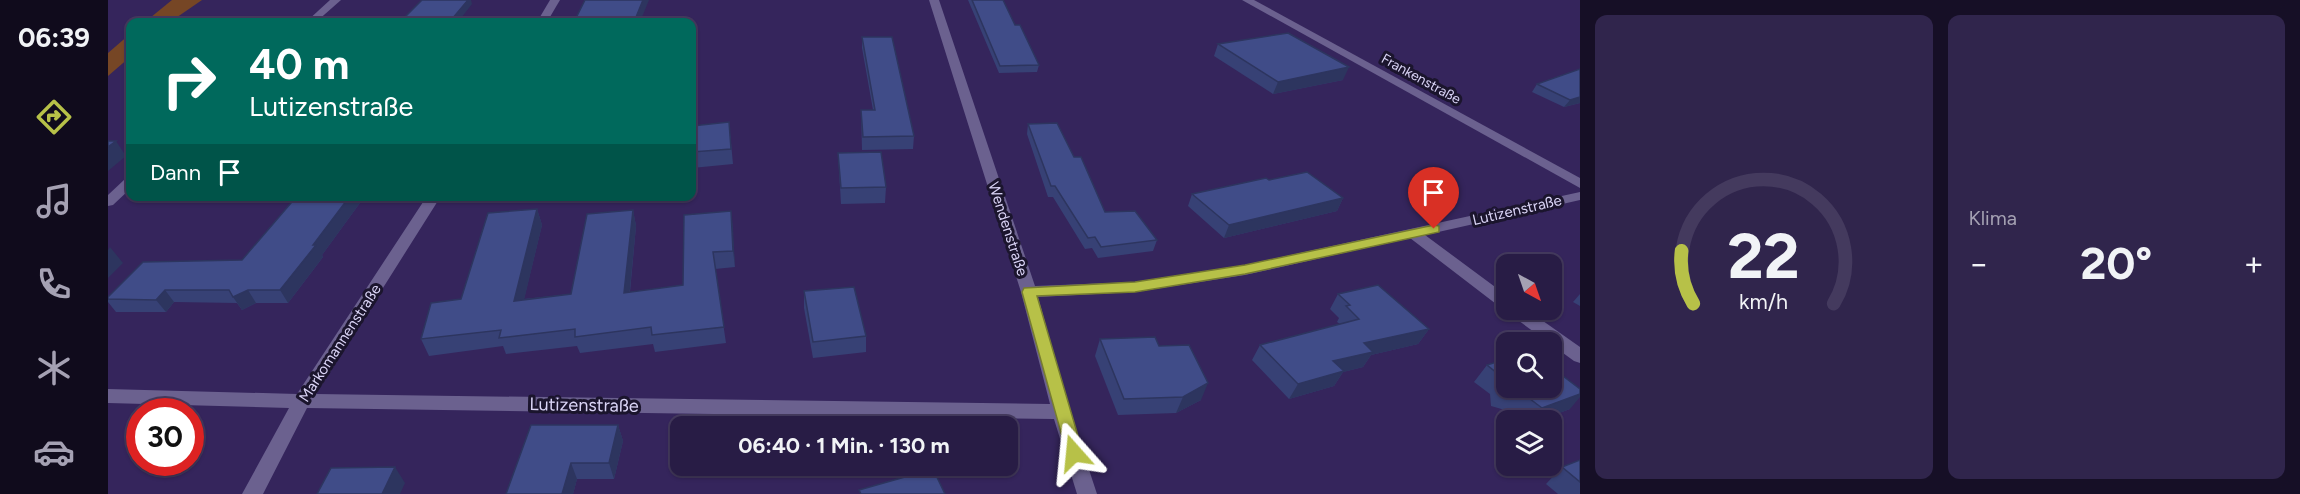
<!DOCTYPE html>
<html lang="de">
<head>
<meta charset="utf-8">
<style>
  :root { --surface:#281c45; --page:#30254c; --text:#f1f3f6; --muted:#a5a1b3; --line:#443a5e; --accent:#b7c148 }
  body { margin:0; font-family:Figtree,sans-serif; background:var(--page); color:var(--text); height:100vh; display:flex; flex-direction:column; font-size:22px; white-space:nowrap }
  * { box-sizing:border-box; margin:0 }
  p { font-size:20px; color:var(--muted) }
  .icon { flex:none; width:33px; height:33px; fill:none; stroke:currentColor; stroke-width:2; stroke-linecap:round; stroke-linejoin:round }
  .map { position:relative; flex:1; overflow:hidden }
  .side { display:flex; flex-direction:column; gap:15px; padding:15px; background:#160f26; width:720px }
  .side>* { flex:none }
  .banner { position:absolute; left:18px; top:18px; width:570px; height:183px; border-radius:12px; box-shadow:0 2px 4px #0004,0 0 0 2px var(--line); background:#00695c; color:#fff; overflow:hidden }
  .needle { width:39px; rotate:140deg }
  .controls { position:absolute; left:1388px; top:254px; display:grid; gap:12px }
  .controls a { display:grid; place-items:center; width:66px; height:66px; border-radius:12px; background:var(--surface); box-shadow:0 2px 4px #0004,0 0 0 2px var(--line); font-size:30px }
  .speed { position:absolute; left:18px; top:398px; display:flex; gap:12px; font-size:30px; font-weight:700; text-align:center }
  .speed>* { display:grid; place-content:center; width:78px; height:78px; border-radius:50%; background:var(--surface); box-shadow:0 2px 4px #0004,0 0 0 2px var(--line); line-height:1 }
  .speed .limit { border:9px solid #d22; background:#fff; color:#111 }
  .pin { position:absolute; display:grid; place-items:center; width:51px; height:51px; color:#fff; margin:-62px -26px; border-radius:50% 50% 50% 0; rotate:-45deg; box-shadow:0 0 6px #0007 }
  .pin .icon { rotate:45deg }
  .me { position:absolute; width:66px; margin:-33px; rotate:342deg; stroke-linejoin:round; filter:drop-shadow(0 0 4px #0008) }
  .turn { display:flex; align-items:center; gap:21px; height:126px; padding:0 24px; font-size:27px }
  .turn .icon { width:78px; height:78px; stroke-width:2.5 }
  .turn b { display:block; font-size:42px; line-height:51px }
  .then { display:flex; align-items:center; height:57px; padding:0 24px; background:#0003; gap:12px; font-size:22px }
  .big { font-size:45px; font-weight:700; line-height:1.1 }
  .side .card { flex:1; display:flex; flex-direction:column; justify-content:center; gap:9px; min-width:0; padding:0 21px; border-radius:12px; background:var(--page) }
  .side .dial { align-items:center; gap:0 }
  .dial svg { height:156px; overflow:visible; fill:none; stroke:var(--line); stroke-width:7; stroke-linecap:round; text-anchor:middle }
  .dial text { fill:var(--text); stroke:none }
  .heat { display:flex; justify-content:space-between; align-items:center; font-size:33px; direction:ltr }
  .side .tiles { flex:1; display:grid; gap:15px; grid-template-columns:repeat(2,1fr) }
  .trip { position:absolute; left:562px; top:416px; width:348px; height:60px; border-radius:12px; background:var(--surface); box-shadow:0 2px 4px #0004,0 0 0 2px var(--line); font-weight:700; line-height:60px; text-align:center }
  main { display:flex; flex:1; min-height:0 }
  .menu { display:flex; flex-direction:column; width:108px; justify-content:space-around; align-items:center; background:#100b1c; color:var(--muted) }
  .menu .icon { width:42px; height:42px }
  .menu .selected { color:var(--accent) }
  .menu b { font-size:27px; color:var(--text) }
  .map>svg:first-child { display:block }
  .green { fill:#764625 }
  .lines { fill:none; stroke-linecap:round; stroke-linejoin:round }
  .minor { fill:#6b618f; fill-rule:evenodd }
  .wall { fill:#374175 }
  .shaded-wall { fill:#2d355f }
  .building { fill:#404c88; stroke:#2d355f; stroke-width:1.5 }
  .route { fill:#b7c148; stroke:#777d2f; stroke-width:1.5 }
  .labels { text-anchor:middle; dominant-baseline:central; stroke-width:6; stroke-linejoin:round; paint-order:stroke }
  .far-street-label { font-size:14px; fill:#dad4f6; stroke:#1b152d }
  .street-label { font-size:15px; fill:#dad4f6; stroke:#1b152d }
  .near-street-label { font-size:18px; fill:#dad4f6; stroke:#1b152d }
</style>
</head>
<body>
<main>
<nav class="menu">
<b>06:39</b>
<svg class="icon selected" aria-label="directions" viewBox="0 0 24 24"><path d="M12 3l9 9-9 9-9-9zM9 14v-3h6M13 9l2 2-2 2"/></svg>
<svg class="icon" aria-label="music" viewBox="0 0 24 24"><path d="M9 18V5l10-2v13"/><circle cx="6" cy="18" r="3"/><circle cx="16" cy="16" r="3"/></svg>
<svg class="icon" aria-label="phone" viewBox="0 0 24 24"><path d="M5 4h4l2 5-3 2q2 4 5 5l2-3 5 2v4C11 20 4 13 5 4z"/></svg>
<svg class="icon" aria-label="climate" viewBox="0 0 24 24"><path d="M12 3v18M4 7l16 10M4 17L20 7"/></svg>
<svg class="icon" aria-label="car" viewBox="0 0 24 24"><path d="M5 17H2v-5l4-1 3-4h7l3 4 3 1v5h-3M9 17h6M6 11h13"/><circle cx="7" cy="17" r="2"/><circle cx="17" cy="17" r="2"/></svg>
</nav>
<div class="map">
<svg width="1472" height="494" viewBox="0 0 1472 494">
  <rect width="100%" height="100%" fill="#35255c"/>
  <g class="green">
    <polygon points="64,0 94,0 62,22 37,22"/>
    <polygon points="22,34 22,57 0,76 0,53"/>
  </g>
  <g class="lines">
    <g class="minor">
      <polygon points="222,0 233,0 208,22 198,22"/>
      <polygon points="442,0 452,0 439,22 429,22"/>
      <polygon points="821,0 831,0 927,286 1027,282 1137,265 1472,192 1472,200 1317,235 1398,295 1398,309 1392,307 1302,238 1137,275 1027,292 930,297 962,412 989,494 969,494 946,419 199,408 155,494 134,494 181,408 0,403 0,389 189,394 319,196 333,196 208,394 942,404 913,292"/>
      <polygon points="1134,0 1146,0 1472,178 1472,188"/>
      <polygon points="22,178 22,189 5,205 0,206 0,195 17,179"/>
      <polygon points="1398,309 1418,309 1472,347 1472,363 1466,361 1400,313"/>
    </g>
  </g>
  <g class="wall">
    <polygon points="860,0 895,0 907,25 931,65 929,72 891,73"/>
    <polygon points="754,37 806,136 805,149 754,150 753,110 765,110 754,48"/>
    <polygon points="1110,44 1235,80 1165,94 1106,56"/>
    <polygon points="1429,84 1472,103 1456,107 1424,92"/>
    <polygon points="621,122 625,164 584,168 584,126"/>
    <polygon points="920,124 966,157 997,212 1049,240 1045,251 990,258 984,248 977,249 945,197 940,197 919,134"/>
    <polygon points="730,153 778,187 777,203 733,204"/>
    <polygon points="1161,180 1235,198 1229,211 1116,238 1080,206 1084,194"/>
    <polygon points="189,196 257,196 214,255 215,257 180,303 148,303 134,310 129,303 66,302 58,312 8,312 0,302 0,297 134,260"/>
    <polygon points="429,209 434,225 416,299 463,294 525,210 528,226 522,292 575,285 623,211 627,267 607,269 618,343 547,352 545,344 472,353 469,346 398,354 395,346 321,356 313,339 353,299"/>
    <polygon points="696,291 758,336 758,352 705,358 696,308"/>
    <polygon points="1230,294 1321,329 1310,344 1263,355 1255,367 1235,372 1226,386 1181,399 1144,360 1152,345 1232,324 1229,322 1231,318 1222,309"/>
    <polygon points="1472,294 1472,306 1465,302"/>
    <polygon points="992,339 1051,346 1093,400 1068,413 1010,415 987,356"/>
    <polygon points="1379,365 1462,409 1432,420 1414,420 1404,412 1383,406 1382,394 1366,382"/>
    <polygon points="510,425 515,441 506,479 469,479 465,494 398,494"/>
    <polygon points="1472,460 1472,494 1450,494 1438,484 1454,467"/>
  </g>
  <g class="shaded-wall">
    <polygon points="360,0 363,0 364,4 350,22 344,19"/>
    <polygon points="535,0 541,0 532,22 526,22"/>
    <polygon points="1241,67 1235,80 1165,94 1170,82"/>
    <polygon points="1472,97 1472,103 1456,107 1462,100"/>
    <polygon points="8,141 18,156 0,171 0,147"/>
    <polygon points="242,196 257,196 214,255 215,257 180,303 172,290 205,245"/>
    <polygon points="1235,198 1229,211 1116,238 1121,225"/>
    <polygon points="429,209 434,225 412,317 406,301"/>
    <polygon points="525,210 528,226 520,309 516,293"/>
    <polygon points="623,211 625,227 627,267 625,251"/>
    <polygon points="2,247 15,263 0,278 0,250"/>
    <polygon points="57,290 66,302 58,312 48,300"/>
    <polygon points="140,290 148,303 134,310 125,297"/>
    <polygon points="1321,329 1310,344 1263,355 1255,367 1235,372 1226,386 1181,399 1190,384 1225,361 1256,343"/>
    <polygon points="1100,383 1093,400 1068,413 1075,397"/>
    <polygon points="1472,394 1472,397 1462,409 1432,420 1424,420 1434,408"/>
    <polygon points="510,425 515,441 506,479 501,463"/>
    <polygon points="463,463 469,479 465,494 454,494"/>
    <polygon points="287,467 297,483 292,494 274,494"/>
  </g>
  <g class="building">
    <polygon points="314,0 360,0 344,19 378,18 375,22 292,22"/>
    <polygon points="477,0 535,0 526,22 466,22"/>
    <polygon points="864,0 895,0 907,25 912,25 931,65 892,66"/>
    <polygon points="1180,33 1241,67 1170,82 1110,44"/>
    <polygon points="754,37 784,37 806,136 755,137 753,110 767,110"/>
    <polygon points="1472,69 1472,97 1462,100 1429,84"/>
    <polygon points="621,122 623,149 584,152 584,126"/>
    <polygon points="949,123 966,157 973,157 997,212 1027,211 1049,240 993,247 987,237 980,238 947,186 943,186 920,124"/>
    <polygon points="0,141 8,141 0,147"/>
    <polygon points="773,152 778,187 733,188 730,153"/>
    <polygon points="1199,172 1235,198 1121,225 1084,194 1158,178 1161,180"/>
    <polygon points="189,196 242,196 205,245 208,245 172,290 140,290 125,297 121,290 57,290 48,300 0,299 0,297 35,262 134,260"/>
    <polygon points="429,209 406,301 463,294 479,214 525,210 516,293 575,285 576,215 623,211 625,251 605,252 616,327 544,335 543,327 467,337 467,329 391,338 393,330 313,339 323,303 353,299 380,213"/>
    <polygon points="1270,285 1321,329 1256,343 1265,352 1225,361 1236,371 1190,384 1152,345 1251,319 1238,306 1242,305 1230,294"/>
    <polygon points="746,287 758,336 705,342 696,291"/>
    <polygon points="1047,337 1051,346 1081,345 1100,383 1075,397 1016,399 992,339"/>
    <polygon points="1398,359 1398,387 1443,387 1443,367 1472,389 1472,394 1434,408 1418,396 1396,389 1395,378 1379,365"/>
    <polygon points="423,425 510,425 501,463 463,463 454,494 398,494"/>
    <polygon points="1472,460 1472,482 1454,467"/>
    <polygon points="287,467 274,494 209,494 223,468"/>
    <polygon points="825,469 837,494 753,494 751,490"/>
  </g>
  <polygon class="route" points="1326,225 1331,226 1331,232 1137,274 1027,292 929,296 975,453 972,458 966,461 960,458 914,292 916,288 1027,282 1137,265"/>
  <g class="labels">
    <g class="far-street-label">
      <text transform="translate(1313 79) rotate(29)">Frankenstraße</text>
    </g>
    <g class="street-label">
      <text transform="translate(1409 210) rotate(-13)">Lutizenstraße</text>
      <text transform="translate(900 229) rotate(72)">Wendenstraße</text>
      <text transform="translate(232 343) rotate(-57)">Markomannenstraße</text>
    </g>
    <g class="near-street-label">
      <text transform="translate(476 405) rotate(1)">Lutizenstraße</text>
    </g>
  </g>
</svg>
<div class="controls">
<a><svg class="needle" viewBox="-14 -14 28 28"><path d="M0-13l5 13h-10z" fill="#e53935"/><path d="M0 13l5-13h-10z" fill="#a5a1b3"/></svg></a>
<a><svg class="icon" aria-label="search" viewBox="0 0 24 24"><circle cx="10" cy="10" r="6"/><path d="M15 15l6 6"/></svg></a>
<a><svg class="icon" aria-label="layers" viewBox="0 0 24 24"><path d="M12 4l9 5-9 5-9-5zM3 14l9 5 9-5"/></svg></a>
</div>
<div class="speed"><div class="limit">30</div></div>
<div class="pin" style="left:1326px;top:229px;background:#d93025"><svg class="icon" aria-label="arrive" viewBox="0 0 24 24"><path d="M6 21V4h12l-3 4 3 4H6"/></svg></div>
<svg class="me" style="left:966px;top:453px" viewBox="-20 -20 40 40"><path d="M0-17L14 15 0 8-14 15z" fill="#b7c148" stroke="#fff" stroke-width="4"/></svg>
<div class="trip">06:40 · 1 Min. · 130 m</div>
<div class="banner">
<div class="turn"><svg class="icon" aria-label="right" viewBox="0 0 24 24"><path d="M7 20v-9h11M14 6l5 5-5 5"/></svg><div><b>40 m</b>Lutizenstraße</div></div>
<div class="then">Dann<svg class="icon" aria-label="arrive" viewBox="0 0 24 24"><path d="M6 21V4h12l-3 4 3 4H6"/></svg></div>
</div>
</div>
<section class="side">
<div class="tiles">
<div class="card dial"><svg viewBox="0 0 100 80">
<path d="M14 69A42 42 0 1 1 86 69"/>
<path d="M14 69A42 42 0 0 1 8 42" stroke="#b7c148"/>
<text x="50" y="56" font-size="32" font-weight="700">22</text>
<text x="50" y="72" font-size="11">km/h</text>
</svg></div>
<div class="card"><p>Klima</p>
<div class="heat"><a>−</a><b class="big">20°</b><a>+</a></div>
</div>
</div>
</section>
</main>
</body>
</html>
